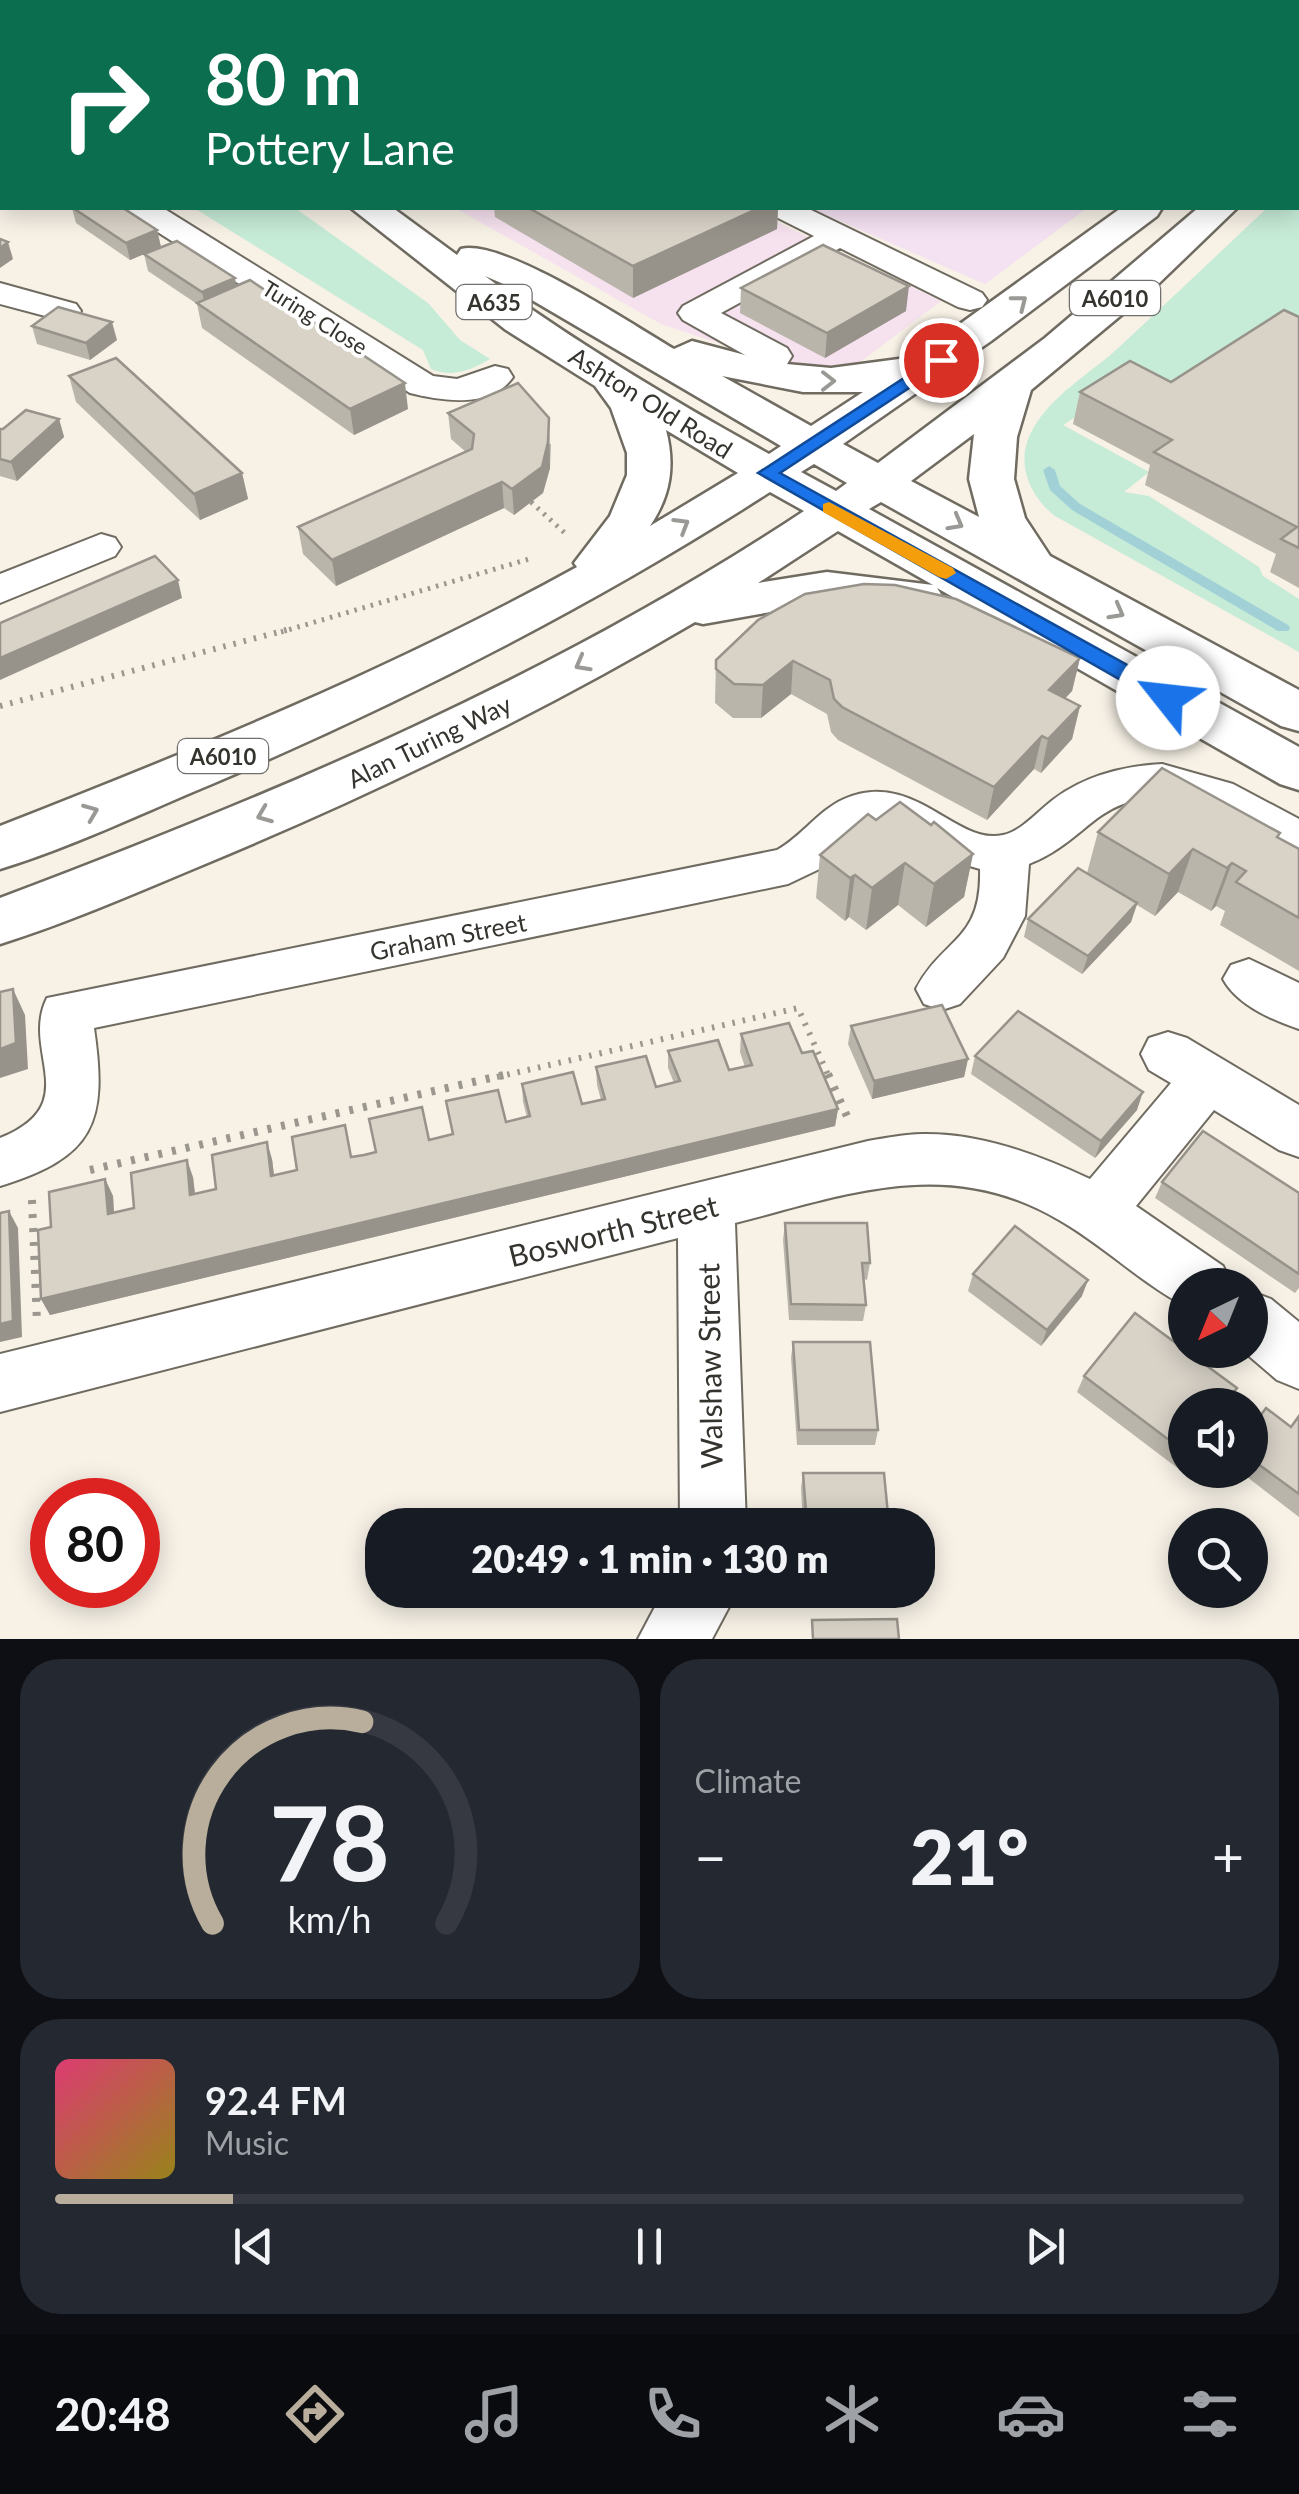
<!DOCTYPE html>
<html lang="en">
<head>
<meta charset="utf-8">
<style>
  :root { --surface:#171b24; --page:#242831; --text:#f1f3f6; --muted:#9ea1a6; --line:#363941; --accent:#b8ae9b }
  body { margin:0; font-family:Lato,sans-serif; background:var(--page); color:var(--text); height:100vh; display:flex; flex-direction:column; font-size:38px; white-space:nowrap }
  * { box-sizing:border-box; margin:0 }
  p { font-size:32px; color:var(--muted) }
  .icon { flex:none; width:55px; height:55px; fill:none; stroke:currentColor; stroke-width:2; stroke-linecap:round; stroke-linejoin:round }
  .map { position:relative; height:1639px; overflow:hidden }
  .details { display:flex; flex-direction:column; gap:20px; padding:20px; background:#0d0f14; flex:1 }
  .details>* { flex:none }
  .top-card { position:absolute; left:0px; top:0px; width:1300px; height:210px; box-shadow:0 5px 25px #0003; background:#0b6e4f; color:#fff; overflow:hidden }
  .needle { width:65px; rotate:223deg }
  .fabs { position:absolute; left:1168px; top:1268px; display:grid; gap:20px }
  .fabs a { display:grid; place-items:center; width:100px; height:100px; border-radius:50%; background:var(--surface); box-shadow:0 5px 25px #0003; font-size:50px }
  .speed { position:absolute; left:30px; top:1478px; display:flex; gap:20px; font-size:50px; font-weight:700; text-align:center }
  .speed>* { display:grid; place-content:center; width:130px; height:130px; border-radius:50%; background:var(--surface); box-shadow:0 5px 25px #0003; line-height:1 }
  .speed .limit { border:15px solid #d22; background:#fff; color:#111 }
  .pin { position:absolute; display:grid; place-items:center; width:85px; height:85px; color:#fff; margin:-42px; border:5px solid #fff; border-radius:50%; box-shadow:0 2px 10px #0007 }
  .me { position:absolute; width:110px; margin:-55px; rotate:299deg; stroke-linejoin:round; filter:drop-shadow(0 0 8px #0008) }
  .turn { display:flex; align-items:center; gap:35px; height:210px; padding:0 40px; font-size:45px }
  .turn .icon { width:130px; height:130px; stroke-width:2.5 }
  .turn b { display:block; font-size:70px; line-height:85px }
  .big { font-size:75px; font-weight:800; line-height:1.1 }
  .details .widget { flex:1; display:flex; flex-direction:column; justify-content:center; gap:15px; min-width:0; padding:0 35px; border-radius:40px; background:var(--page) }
  .details .dial { align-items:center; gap:0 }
  .dial svg { height:260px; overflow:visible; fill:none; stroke:var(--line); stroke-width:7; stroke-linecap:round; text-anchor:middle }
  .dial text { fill:var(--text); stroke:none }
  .song { display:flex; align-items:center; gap:30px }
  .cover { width:120px; height:120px; border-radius:15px; background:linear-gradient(135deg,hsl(340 70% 55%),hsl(50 70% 35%)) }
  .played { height:10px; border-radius:5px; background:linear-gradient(90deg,var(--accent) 15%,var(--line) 15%) }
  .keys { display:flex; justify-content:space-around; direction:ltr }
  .heat { display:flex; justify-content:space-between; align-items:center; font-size:55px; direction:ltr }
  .details .tiles { flex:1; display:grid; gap:20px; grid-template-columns:1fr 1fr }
  .widget:last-child { grid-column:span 2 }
  .trip { position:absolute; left:365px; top:1508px; width:570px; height:100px; border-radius:40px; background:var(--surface); box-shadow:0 5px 25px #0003; font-weight:800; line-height:100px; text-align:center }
  .tabs { display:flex; height:160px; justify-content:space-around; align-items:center; background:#090b0e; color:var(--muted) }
  .tabs .icon { width:70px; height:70px }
  .tabs .active { color:var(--accent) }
  .tabs b { font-size:45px; color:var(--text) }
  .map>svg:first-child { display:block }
  .industrial { fill:#f6e1ef }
  .education { fill:#f4e1f2 }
  .green { fill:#c6ebd7 }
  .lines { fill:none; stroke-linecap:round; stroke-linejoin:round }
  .stream { fill:#a1d0d6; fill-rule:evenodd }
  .minor-casing { stroke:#706b61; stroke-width:4 }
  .highway-casing { stroke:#706b61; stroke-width:5 }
  .path-far2 { stroke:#9b978e; stroke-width:5; stroke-dasharray:2.5 6; stroke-linecap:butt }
  .path-far1 { stroke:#9b978e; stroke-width:6; stroke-dasharray:2.5 8; stroke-linecap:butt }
  .path { stroke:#9b978e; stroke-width:8; stroke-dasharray:4 10; stroke-linecap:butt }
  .minor { fill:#fff; fill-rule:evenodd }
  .highway { fill:#fff; fill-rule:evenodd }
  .wall { fill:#bab5ab }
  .shaded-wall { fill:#97938b }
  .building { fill:#d8d2c7; stroke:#97938b; stroke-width:2.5 }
  .oneway { stroke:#9a9996 }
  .route { fill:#1a73e8; stroke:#114b97; stroke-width:2.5 }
  .slow { fill:#f59e0b }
  .labels { text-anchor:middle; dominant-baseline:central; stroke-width:8; stroke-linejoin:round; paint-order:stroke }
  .shield { fill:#fff; stroke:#72706d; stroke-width:2.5 }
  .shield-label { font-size:22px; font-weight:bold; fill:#35332e }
  .far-street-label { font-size:22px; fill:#35332e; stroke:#fff }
  .street-label { font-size:25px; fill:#35332e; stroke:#fff }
  .near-street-label { font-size:30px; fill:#35332e; stroke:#fff }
</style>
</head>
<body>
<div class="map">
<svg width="1299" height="1639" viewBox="0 0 1299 1639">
  <rect width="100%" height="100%" fill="#f7f1e6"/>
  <polygon class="industrial" points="455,208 748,208 941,301 860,362 796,369 661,324"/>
  <g class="education">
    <polygon points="516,0 1278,0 1285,2 510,2"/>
    <polygon points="810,208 1087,208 985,284"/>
  </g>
  <g class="green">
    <path d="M1299 178V351L1161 412 1118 390 1063 425 1149 472 1124 492 1149 496 1259 567 1263 576 1299 599V652L1055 516C1029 496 1014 461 1033 429 1052 395 1088 375 1116 350 1167 303 1217 255 1267 208H1298Z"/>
    <path d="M194 208H295L428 303 460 340 490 359C471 370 453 378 431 369L423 350Z"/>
  </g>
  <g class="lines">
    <polygon class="stream" points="1049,466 1055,470 1060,486 1080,504 1288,625 1290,628 1288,631 1278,631 1072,510 1050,490 1043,470"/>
    <defs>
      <g id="minor">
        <polygon points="345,0 375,0 376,2 346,2"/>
        <polygon points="1298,72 1299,72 1299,90 1298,89"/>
        <polygon points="2,117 2,136 0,137 0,118"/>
        <path d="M126 208H163L433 376 457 379 495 366 508 369 513 377C491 409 442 401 410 393L131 215Z"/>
        <polygon points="767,208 807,208 982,293 987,300 982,307 970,310 958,307 840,248 721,313 787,348 792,356 787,364 774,367 761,364 683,320 678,313 683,306 814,236 772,215"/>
        <polygon points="0,283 76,304 81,311 76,318 64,321 0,304"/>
        <polygon points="101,534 115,538 121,547 115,556 0,603 0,574"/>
        <path d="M1162 764 1233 784 1299 819V859L1182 802C1099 786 1093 839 1029 864L1025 916 1003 958 960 1004 942 1010 924 1004 916 989C943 937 982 942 980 869L949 860 887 827 872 826 830 864 788 884 94 1028C108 1123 94 1157 0 1186V1138C86 1103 20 1052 47 998L777 850C801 837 819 810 844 799 914 768 955 846 1003 835 1022 831 1039 810 1054 799 1085 776 1123 766 1162 764Z"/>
        <path d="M1249 959 1299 983V1029C1272 1020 1237 1005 1223 979L1231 965Z"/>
        <path d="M1168 1032 1187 1038 1299 1105V1157L1279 1150 1214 1110 1136 1206 1223 1266 1232 1285H1185V1306C1141 1283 1103 1245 1059 1220 948 1155 849 1194 735 1223L746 1525H680L678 1238 0 1412V1354L868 1141C886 1138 905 1134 923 1134 981 1133 1038 1155 1090 1179L1171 1083 1149 1070 1141 1054 1149 1038Z"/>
        <polygon points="1250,1291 1271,1299 1299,1322 1299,1389 1277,1380 1242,1350 1250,1350"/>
        <polygon points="664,1590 738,1590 712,1639 638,1639"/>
      </g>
      <g id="highway">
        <polygon points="26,0 59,0 60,2 27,2"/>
        <path d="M351 208H393L457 255 461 249C503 238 633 325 674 349L692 341 775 363 831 368 914 357 1121 208H1162L1157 216 991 341 843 444 878 463 1045 338 1198 208H1237L1155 287 1031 390 1017 437 1014 479 1025 518 1050 556 1299 690V731L1281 726 881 502 869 509 1299 747V790L1280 784 937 588 943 597 936 608 919 613 827 602 703 624 695 622C535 716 369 796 198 867 133 894 67 923 0 944V898C279 793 555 676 804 511L770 492C593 606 406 701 212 784 142 813 72 847 0 869V826C197 749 392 669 577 567L574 563 610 516 627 475V453L611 408 595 386 506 330ZM485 276 508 286 781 446 769 454C672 400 574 342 485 276ZM722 376 803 392H863L811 426ZM666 430 738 473 650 526C671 495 675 465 666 430ZM974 434 969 479 979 517 911 481ZM814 464 847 483 836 491 801 472ZM838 531 933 585 827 572 758 583Z"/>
      </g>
    </defs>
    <use href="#minor" class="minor-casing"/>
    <use href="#highway" class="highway-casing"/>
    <g class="path-far2">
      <polyline points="531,502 567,535"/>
      <polyline points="281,632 529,559"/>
    </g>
    <g class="path-far1">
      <polyline points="0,706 290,629"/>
      <polyline points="497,1077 798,1008 829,1077"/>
    </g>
    <g class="path">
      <polyline points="828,1074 850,1123"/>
      <polyline points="90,1170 508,1074"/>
      <polyline points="32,1200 37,1323"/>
    </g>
    <use href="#minor" class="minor"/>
    <use href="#highway" class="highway"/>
  </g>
  <g class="wall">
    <polygon points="127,0 340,0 340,2 131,2"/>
    <polygon points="623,0 986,0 992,2 629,2"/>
    <polygon points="72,208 123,208 157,230 161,247 130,260 76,223"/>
    <polygon points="494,208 778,208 777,229 633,298 495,217"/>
    <polygon points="144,254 236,286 408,409 354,435 202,328 197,304 148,271"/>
    <polygon points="741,288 906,311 825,358 740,313"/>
    <polygon points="1299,317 1299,588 1270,572 1276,554 1145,485 1150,465 1073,424 1080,392 1171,382"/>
    <polygon points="32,326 117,340 90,360 37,344"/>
    <polygon points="69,376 242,473 248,499 200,520 76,402"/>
    <polygon points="448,413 551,444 550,468 543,493 514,515 504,508 336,586 303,554 298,527 466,452 451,439"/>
    <polygon points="59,419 64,437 17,481 0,476 0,429 3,429"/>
    <polygon points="1080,658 1072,691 1065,698 1080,706 1072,739 1041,773 1034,769 987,820 838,740 831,732 827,714 791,694 761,718 733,718 715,703 716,660"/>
    <polygon points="876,820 973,854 964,897 926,927 898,905 866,930 849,917 845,921 816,898 820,855"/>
    <polygon points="1098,832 1280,833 1278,838 1299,849 1299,971 1220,925 1225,911 1216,906 1211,911 1178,892 1155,916 1137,905 1131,922 1082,974 1024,937 1028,919 1087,873"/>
    <polygon points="851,1026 968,1059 964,1077 872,1099 848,1044"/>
    <polygon points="741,1034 802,1053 838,1109 835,1126 50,1315 41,1299 51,1227 105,1179 113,1196 114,1213 134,1208 193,1177 195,1194 216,1189 272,1159 274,1175 452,1134 446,1101 506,1122 527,1117 523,1102 522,1084 582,1104 601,1100 597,1085 596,1067 656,1087 674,1083 668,1068 668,1051 729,1070 745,1067 740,1052"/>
    <polygon points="975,1056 1137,1110 1095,1158 971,1074"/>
    <polygon points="1162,1182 1299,1193 1299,1288 1295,1293 1155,1198"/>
    <polygon points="785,1223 870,1263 867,1280 864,1279 866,1305 863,1321 789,1320 783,1240"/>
    <polygon points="973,1274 1082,1296 1041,1346 968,1291"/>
    <polygon points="793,1342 878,1430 875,1445 797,1445 791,1358"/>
    <polygon points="1084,1376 1237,1388 1227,1405 1185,1405 1185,1463 1180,1470 1077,1392"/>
    <polygon points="1299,1416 1299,1517 1238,1470 1250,1470 1250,1430 1291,1427"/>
    <polygon points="803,1473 889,1525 803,1525 801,1488"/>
  </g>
  <g class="shaded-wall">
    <polygon points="300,0 340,0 340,2 293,2"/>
    <polygon points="816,0 848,0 848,2 810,2"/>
    <polygon points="759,208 778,208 777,229 633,298 633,266"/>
    <polygon points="157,230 161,247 130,260 126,243"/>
    <polygon points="8,242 13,259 0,268 0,248"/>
    <polygon points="235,278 238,296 206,310 202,292"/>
    <polygon points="909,286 906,311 825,358 827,333"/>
    <polygon points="112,322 117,340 90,360 86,343"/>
    <polygon points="405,383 408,409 354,435 350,409"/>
    <polygon points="549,418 550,468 543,493 514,515 512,489"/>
    <polygon points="59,419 64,437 17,481 11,462"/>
    <polygon points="242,473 248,499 200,520 194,494"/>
    <polygon points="502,482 504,508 336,586 332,560"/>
    <polygon points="178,580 182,598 0,680 0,658"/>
    <polygon points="1080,658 1072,691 1041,724 1049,690"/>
    <polygon points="793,661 791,694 761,718 763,685"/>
    <polygon points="1080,706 1072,739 1041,773 1048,739"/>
    <polygon points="1042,736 1034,769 987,820 994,787"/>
    <polygon points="1193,849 1178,892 1155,916 1169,874"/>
    <polygon points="973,854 964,897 926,927 934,884"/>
    <polygon points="905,863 898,905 866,930 872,888"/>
    <polygon points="1232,863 1216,906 1211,911 1227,868"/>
    <polygon points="855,875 849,917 845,921 850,878"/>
    <polygon points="1137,903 1131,922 1082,974 1088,956"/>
    <polygon points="13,989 25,1015 28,1069 0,1078 0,1049"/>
    <polygon points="968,1059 964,1077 872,1099 874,1081"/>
    <polygon points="1143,1092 1137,1110 1095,1158 1101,1141"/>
    <polygon points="838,1109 835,1126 50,1315 41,1299"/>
    <polygon points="267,1142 272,1159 276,1193 271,1176"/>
    <polygon points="187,1160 193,1177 197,1212 190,1195"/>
    <polygon points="105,1179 113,1196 115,1231 108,1214"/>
    <polygon points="9,1211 18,1228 22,1337 0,1342 0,1324"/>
    <polygon points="1088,1280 1082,1296 1041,1346 1047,1330"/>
  </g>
  <g class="building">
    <polygon points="164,0 300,0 293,2 169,2"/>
    <polygon points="689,0 816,0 810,2 690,2 693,2"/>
    <polygon points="885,0 986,0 992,2 891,2"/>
    <polygon points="73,208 123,208 157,230 126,243"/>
    <polygon points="529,208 759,208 633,266"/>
    <polygon points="0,239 8,242 0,248"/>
    <polygon points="177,241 235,278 202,292 144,254"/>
    <polygon points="823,245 909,286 827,333 741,288"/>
    <polygon points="250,280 405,383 350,409 197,303"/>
    <polygon points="58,307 112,322 86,343 32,326"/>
    <polygon points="1284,310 1299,317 1299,548 1281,539 1297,527 1154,452 1172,440 1080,392 1130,361 1171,382"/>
    <polygon points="116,358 242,473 194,494 69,376"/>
    <polygon points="518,383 549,418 548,442 542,467 512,489 502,482 332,560 298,527 472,449 474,434 448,413"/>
    <polygon points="26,410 59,419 11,462 0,459 0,429 3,429"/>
    <polygon points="155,556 178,580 0,658 0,623"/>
    <polygon points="864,584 895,585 956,599 1080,658 1049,690 1080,706 1048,739 1042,736 994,787 842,707 834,699 830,680 793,661 763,685 734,684 716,669 716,660 758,620 805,594"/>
    <polygon points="1162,768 1280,833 1277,837 1299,849 1299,918 1236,882 1246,871 1232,863 1227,868 1193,849 1169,874 1098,832"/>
    <polygon points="900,802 931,825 934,822 973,854 934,884 905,863 872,888 855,875 850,878 820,855 868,814 876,820"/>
    <polygon points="1078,868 1137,903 1088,956 1028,919"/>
    <polygon points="13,989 16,1043 0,1049 0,992"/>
    <polygon points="942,1005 968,1059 874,1081 851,1026"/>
    <polygon points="1018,1011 1143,1092 1101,1141 975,1056"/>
    <polygon points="789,1023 802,1053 813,1051 838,1109 41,1299 38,1230 51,1227 49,1192 105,1179 108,1214 134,1208 131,1173 187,1160 190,1195 216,1189 212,1155 267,1142 271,1176 297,1170 292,1137 345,1125 351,1157 364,1155 376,1152 369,1119 422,1107 429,1140 453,1134 446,1101 498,1090 506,1122 530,1116 522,1084 573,1072 582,1104 605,1099 596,1067 646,1056 656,1087 680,1081 668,1051 718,1040 729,1070 752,1065 741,1034"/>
    <polygon points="1203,1131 1299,1193 1299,1274 1162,1182"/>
    <polygon points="9,1211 13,1321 0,1324 0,1213"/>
    <polygon points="785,1223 867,1223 870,1263 862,1263 866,1305 791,1304"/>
    <polygon points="1015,1226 1088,1280 1047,1330 973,1274"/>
    <polygon points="1135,1313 1237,1388 1224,1405 1185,1405 1185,1452 1084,1376"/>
    <polygon points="793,1342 870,1342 878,1430 799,1430"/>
    <polygon points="1266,1408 1291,1427 1299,1416 1299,1494 1250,1458 1250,1430"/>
    <polygon points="803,1473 884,1473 889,1525 807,1525"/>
    <polygon points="897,1619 899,1639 813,1639 812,1620"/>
  </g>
  <defs><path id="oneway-chevron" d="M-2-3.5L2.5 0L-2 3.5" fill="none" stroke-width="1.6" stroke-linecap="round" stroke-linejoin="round" transform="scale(2.5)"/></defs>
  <g class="oneway">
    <use href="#oneway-chevron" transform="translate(1020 302) rotate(-38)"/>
    <use href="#oneway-chevron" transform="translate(828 381)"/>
    <use href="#oneway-chevron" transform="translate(956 523) rotate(29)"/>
    <use href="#oneway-chevron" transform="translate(682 525) rotate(-31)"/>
    <use href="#oneway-chevron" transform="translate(1117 612) rotate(29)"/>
    <use href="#oneway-chevron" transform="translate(582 664) rotate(151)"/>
    <use href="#oneway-chevron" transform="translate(91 812) rotate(-22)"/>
    <use href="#oneway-chevron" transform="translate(264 815) rotate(158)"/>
  </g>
  <polygon class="route" points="941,354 947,356 947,363 780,473 1176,692 1179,698 1176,703 1161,703 758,473"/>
  <polygon class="slow" points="829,502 953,568 956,573 946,579 939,577 823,512 823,504"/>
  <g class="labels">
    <g class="shield">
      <rect x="1070" y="281" width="90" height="34" rx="8"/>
      <rect x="456.5" y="285" width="75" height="34" rx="8"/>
      <rect x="178" y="739" width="90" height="34" rx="8"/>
    </g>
    <g class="shield-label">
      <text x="1115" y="298">A6010</text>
      <text x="494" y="302">A635</text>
      <text x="223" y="756">A6010</text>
    </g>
    <g class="far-street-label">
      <text transform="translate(315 317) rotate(32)">Turing Close</text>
    </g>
    <g class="street-label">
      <text transform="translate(651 402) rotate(32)">Ashton Old Road</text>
      <text transform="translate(429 741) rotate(-26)">Alan Turing Way</text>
      <text transform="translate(448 936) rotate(-11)">Graham Street</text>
    </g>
    <g class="near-street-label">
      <text transform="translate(613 1230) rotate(-14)">Bosworth Street</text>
      <text transform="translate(709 1366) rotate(-91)">Walshaw Street</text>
    </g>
  </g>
</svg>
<div class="fabs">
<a><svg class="needle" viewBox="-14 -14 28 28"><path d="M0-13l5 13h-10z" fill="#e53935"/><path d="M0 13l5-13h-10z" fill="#9ea1a6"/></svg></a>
<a><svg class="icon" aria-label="sound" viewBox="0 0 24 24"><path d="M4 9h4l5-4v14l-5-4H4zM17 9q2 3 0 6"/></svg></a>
<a><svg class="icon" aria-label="search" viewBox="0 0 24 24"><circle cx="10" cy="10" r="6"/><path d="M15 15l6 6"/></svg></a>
</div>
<div class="speed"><div class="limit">80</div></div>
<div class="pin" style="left:941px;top:360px;background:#d93025"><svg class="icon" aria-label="arrive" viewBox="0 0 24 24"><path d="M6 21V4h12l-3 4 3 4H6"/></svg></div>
<svg class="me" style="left:1168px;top:698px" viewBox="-20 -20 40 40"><circle r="19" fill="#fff"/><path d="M0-13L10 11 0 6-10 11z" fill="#1a73e8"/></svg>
<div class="trip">20:49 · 1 min · 130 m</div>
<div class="top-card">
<div class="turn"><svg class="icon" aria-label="right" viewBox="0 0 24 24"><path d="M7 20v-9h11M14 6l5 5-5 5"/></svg><div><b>80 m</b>Pottery Lane</div></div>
</div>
</div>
<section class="details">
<div class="tiles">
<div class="widget dial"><svg viewBox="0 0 100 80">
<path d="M14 69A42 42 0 1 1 86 69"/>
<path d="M14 69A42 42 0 0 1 60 7" stroke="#b8ae9b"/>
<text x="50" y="56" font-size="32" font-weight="700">78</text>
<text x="50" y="72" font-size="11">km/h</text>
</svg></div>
<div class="widget"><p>Climate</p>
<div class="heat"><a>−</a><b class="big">21°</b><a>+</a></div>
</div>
<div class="widget">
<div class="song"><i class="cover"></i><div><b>92.4 FM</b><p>Music</p></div></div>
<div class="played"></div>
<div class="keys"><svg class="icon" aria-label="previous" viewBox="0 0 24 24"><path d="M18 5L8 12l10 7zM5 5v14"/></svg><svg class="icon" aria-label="pause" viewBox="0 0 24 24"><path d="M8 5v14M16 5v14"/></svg><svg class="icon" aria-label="next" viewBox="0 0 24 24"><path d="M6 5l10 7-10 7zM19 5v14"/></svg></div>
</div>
</div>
</section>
<nav class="tabs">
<b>20:48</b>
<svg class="icon active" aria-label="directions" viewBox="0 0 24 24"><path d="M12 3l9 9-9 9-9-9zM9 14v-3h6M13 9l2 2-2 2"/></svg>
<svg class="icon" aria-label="music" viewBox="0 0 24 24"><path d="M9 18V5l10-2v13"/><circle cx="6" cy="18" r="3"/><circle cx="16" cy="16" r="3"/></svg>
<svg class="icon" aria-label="phone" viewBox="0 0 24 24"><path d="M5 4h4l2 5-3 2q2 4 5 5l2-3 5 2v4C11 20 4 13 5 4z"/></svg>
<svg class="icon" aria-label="climate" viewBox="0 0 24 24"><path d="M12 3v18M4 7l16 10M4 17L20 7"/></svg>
<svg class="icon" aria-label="car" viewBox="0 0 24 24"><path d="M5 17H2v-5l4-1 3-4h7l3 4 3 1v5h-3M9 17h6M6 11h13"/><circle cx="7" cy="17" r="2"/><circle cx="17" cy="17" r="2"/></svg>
<svg class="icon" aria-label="filters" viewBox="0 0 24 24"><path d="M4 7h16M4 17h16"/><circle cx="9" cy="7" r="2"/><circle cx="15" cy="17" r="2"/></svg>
</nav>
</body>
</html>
